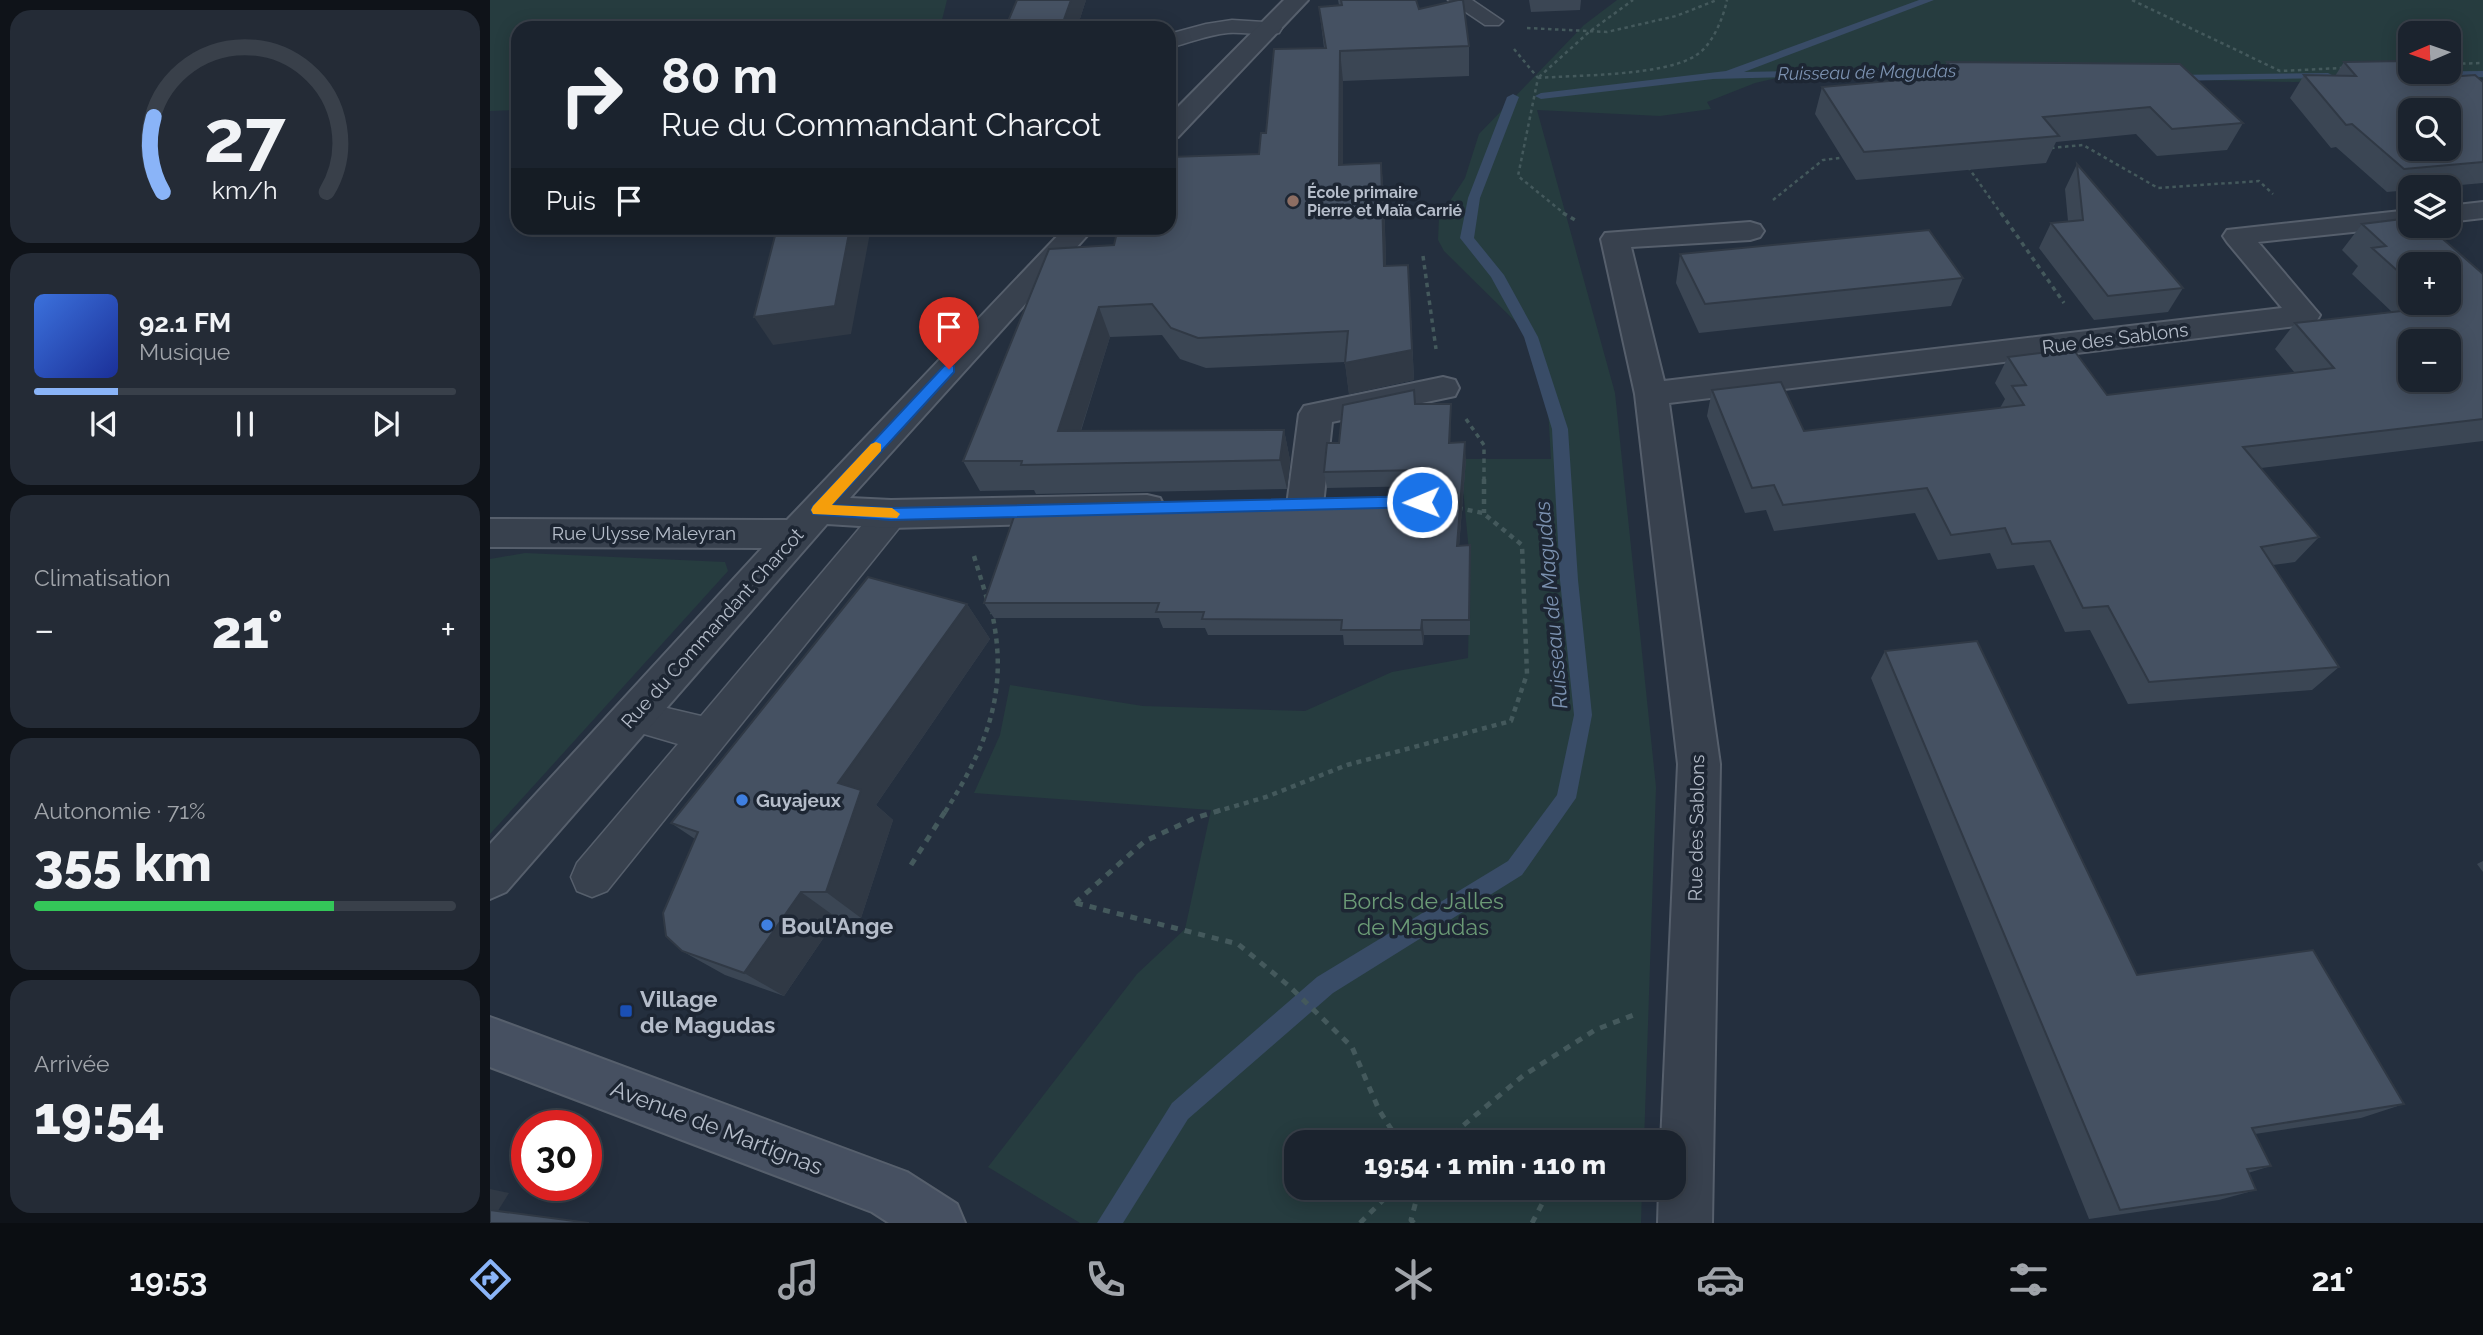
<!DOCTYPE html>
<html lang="fr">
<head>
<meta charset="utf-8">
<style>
  :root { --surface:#1b232e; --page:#242b36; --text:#f1f3f6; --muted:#a0a4aa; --line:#39404a; --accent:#8ab4f8 }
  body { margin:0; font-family:Raleway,sans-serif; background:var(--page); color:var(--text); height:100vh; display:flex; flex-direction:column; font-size:26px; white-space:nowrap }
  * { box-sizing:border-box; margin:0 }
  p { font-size:23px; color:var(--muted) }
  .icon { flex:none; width:38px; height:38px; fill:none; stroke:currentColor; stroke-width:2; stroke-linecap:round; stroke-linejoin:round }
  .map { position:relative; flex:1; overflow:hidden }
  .panel { display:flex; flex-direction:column; gap:10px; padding:10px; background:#0f1319; width:490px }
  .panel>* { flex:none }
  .guide { position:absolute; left:21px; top:21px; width:665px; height:214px; border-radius:21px; box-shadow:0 4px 18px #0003,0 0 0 2px var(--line); background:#1b232e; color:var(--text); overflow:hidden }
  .needle { width:46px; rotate:268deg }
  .fabs { position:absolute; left:1908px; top:21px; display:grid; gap:14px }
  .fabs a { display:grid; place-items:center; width:63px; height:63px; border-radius:14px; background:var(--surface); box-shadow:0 4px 18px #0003,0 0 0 2px var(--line); font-size:35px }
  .speed { position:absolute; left:21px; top:1110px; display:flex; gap:14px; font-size:35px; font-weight:700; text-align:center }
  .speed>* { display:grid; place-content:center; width:91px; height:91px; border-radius:50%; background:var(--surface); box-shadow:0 4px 18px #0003,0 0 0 2px var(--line); line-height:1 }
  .speed .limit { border:10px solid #d22; background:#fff; color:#111 }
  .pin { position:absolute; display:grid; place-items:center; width:60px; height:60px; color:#fff; margin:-72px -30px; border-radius:50% 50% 50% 0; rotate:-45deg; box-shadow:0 0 7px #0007 }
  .pin .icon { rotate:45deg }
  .me { position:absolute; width:77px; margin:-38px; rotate:269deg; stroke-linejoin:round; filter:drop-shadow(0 0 5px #0008) }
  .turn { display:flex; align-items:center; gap:24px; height:147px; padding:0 35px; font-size:32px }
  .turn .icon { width:91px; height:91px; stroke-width:2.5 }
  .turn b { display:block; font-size:49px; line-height:60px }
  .then { display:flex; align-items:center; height:66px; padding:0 35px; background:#0003; gap:14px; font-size:26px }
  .big { font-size:52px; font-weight:800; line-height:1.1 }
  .panel .tile { flex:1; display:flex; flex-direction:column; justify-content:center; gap:10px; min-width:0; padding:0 24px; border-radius:21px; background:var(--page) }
  .panel .dial { align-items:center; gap:0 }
  .dial svg { height:182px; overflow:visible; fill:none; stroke:var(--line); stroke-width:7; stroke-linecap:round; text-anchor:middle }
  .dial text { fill:var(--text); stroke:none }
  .song { display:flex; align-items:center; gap:21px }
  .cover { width:84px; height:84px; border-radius:10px; background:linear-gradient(135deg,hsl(220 70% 55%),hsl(230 70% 35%)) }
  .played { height:7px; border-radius:4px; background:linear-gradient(90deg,var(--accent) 20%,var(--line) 20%) }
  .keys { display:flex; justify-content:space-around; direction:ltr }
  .heat { display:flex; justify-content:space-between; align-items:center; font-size:38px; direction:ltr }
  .charge { height:10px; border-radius:5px; background:linear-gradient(90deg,#34c759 71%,var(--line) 0) }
  .trip { position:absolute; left:794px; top:1130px; width:402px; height:70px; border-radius:21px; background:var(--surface); box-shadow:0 4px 18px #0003,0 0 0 2px var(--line); font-weight:800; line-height:70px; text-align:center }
  .menu { display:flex; height:112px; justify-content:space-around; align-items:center; background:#0b0e12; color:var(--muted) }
  .menu .icon { width:49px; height:49px }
  .menu .current { color:var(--accent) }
  .menu b { font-size:32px; color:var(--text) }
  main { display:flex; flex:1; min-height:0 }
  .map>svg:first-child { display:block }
  .green { fill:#263c3f; fill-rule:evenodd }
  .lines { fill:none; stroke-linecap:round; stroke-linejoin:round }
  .stream { fill:#394c67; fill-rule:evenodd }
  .lane-casing { stroke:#565f6c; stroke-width:3 }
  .street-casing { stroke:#565f6c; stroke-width:4 }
  .secondary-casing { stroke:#565f6c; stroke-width:4 }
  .path-far3 { stroke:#44595c; stroke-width:2.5; stroke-dasharray:3.5 3.5; stroke-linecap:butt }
  .path-far2 { stroke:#44595c; stroke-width:3.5; stroke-dasharray:4.5 4.5; stroke-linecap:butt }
  .path-far1 { stroke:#44595c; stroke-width:4.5; stroke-dasharray:5 5; stroke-linecap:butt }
  .path { stroke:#44595c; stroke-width:5; stroke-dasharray:7 7; stroke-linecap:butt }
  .lane { fill:#38414e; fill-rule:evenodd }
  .street { fill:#38414e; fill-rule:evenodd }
  .secondary { fill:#465061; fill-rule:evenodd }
  .wall { fill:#3b4654; fill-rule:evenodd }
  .shaded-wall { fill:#303945 }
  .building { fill:#455162; stroke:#303945; stroke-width:2; fill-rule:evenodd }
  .route { fill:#1a73e8; stroke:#114b97; stroke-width:2 }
  .slow { fill:#f59e0b }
  .education-dot { fill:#8d6e63; stroke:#1d2633; stroke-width:2.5 }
  .shop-dot { fill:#3f7fe0; stroke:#1d2633; stroke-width:2.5 }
  .transit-dot { fill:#1a4fb4; stroke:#1d2633; stroke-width:2.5 }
  .labels { text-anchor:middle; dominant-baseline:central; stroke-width:7; stroke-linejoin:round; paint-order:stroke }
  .far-poi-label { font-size:16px; font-weight:bold; fill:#b4bcc9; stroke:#1d2633; text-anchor:start }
  .far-water-label { font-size:18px; font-style:italic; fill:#7c92b1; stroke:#1d2633 }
  .street-label { font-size:19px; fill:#b4bcc9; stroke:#1d2633 }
  .poi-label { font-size:19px; font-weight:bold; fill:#b4bcc9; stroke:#1d2633; text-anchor:start }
  .water-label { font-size:21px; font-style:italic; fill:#7c92b1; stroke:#1d2633 }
  .near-park-label { font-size:23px; fill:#6b9a76; stroke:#1d2633 }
  .near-poi-label { font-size:23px; font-weight:bold; fill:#b4bcc9; stroke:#1d2633; text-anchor:start }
  .near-street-label { font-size:23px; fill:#b4bcc9; stroke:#1d2633 }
</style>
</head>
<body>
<main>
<section class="panel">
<div class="tile dial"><svg viewBox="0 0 100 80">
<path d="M14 69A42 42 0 1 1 86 69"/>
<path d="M14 69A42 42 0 0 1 10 36" stroke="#8ab4f8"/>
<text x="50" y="56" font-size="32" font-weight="700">27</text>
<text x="50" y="72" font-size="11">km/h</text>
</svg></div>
<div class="tile">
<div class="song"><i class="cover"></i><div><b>92.1 FM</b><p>Musique</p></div></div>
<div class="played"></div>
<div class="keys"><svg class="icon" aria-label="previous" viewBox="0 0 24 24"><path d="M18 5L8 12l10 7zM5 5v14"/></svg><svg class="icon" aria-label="pause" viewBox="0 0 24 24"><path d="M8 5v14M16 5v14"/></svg><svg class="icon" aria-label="next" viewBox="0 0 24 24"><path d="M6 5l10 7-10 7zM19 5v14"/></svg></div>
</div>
<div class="tile"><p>Climatisation</p>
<div class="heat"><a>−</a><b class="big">21°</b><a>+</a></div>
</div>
<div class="tile"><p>Autonomie · 71%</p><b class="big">355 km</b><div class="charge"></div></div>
<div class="tile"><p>Arrivée</p><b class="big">19:54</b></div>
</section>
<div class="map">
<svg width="1993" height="1223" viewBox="0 0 1993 1223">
  <rect width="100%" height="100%" fill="#242f3e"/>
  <g class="green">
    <polygon points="0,0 457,0 450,28 28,28 28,110 0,111"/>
    <path d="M1127 0H1993V78L1802 82 1457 74 1379 67 1322 70 1265 83 1217 102 1221 109 1170 116 1047 110 1125 393 1166 787 1154 1143H807V1188H1152L1151 1223H590L498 1167 647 974 695 929 721 810 484 793 510 735 520 685 653 706 815 711 902 672 978 658 980 562 973 489 976 459H1061L1057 392 1046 342 954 251 948 240 949 218 975 178 989 134 1094 25ZM1920 33H1958V72H1920Z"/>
    <polygon points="35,553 235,562 238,571 0,834 0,559"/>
  </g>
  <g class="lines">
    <g class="stream">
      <polygon points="1429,0 1444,0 1254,72 1478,67 1482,68 1482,72 1223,79 1051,99 1045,96 1051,93 1236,71"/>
      <polygon points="1993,71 1993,77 1901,78 1895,75 1901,72"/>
      <polygon points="1838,73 1844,76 1842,78 1680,81 1674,78 1680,75"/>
      <polygon points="1023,94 1029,97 990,198 984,238 1014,275 1048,337 1078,429 1088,580 1102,715 1086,798 1032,875 843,993 698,1119 633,1223 607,1223 682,1103 827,977 1018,861 1067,795 1084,715 1070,580 1062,429 1034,337 1001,277 970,238 978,198 1017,97"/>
    </g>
    <defs>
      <g id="lane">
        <polygon points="958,0 982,0 1013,21 1009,25 995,25"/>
        <path d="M742 20 789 23 792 28 789 33C773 36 755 32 738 33 717 35 699 43 679 48V34L716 24Z"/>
        <polygon points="401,502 413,505 417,514 413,523 117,891 102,897 87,891 81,877 87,863 188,744 130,727 124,716 130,705 143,700 211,716 389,505"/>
      </g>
      <g id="street">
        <polygon points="794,0 818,0 688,137 679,139 679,116"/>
        <polygon points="1993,202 1993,218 1958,222 1958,206"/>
        <polygon points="1920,210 1920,226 1923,226 1920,226 1768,242 1830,315 1826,322 1815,325 1179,403 1230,764 1222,1223 1168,1223 1169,1188 1185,1188 1185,1143 1171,1143 1188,764 1145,394 1111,239 1115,233 1260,222 1270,225 1274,231 1270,237 1260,240 1141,247 1174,381 1792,308 1737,242 1733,236 1737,230"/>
        <polygon points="575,228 604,228 360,498 401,500 657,495 670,498 675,508 670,518 657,521 401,528 337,524 16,892 0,899 0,844 272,548 0,547 0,519 297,520"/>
        <polygon points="953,377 965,380 969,388 965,396 842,422 833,505 828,514 815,518 802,514 797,505 809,414 814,406"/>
      </g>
      <polygon id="secondary" points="0,1017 417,1172 467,1204 475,1223 399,1223 382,1212 0,1067"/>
    </defs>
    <use href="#lane" class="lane-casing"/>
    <use href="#street" class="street-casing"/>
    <use href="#secondary" class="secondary-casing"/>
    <g class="path-far3">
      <polyline points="1642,0 1790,71 1852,68"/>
      <polyline points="1037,28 1117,32 1186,16 1227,0"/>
      <polyline points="1024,49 1048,78 1028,176 1076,215"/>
      <polyline points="1958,64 1993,63"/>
      <polyline points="1910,66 1920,66"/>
      <polyline points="1952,72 1962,80"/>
      <polyline points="1049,77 1099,32 1143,0"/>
      <path d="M1048 78C1087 75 1173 76 1205 56 1222 46 1233 19 1237 0"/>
      <polyline points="1561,148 1593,145 1668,188 1769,181 1783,194"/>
      <polyline points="1478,167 1512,215"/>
      <polyline points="1283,200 1333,160 1358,157"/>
    </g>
    <g class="path-far2">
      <polyline points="1073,213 1087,221"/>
      <polyline points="1511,213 1574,303"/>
      <polyline points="933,256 946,349"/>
      <polyline points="976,419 994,445 994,481"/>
    </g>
    <g class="path-far1">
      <polyline points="994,479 994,513"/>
      <polyline points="484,556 498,602"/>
      <path d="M455 812C497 746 519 692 502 613"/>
      <polyline points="725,812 776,797 857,765 1021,721 1037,674 1032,545 993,513 968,508"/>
    </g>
    <g class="path">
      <polyline points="421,865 456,810"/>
      <polyline points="585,903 655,841 705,818 731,810"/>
      <polyline points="586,903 748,944 799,986 862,1047 889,1110 910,1143"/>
      <polyline points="952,1143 1034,1075 1105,1030 1146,1014"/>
      <polyline points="870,1223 905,1188"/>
      <polyline points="924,1223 921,1220 926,1201 937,1188"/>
      <polyline points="1042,1223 1052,1204 1048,1188"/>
    </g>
    <use href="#lane" class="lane"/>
    <use href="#street" class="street"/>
    <use href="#secondary" class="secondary"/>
  </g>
  <g class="wall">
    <polygon points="596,0 587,28 517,28 516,26"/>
    <polygon points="848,0 926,0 929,9 979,46 979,76 853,81 853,164 891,163 894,194 896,266 920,296 924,380 859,394 855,362 716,368 690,359 672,335 620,337 591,431 794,430 800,460 797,489 546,494 544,490 490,491 473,461 624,245 769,154 776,133 834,48 829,7 849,5"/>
    <polygon points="1039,0 1091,0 1090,10 1041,12"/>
    <polygon points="1457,62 1753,123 1737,150 1667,156 1646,134 1566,142 1556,163 1366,180 1325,114 1332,87 1452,76"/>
    <polygon points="1854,62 1929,79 1993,82 1993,183 1948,187 1920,187 1920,190 1897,192 1846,147 1841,148 1800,98 1814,75 1845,76"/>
    <polygon points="1587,164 1693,288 1678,312 1604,320 1549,248 1561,223 1578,221 1575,189"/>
    <path d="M1872 224 1993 274V441L1771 468 1829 537 1805 562 1783 565 1849 667 1822 690 1638 704 1600 630 1575 632 1544 565 1507 569 1500 553 1448 560 1425 513 1284 531 1276 510 1255 513 1217 416 1222 390 1314 431 1510 408 1515 399 1505 383 1518 357 1617 395 1805 373 1785 349 1805 323 1902 312 1862 274 1868 266 1852 250ZM1920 264 1958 303H1920Z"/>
    <polygon points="1190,254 1473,278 1461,306 1209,333 1186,283"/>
    <polygon points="925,404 961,404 960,443 976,459 969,546 980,545 980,635 934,635 933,645 854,645 853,635 718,635 715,628 673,628 669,618 504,618 494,603 945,497 947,493 946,490 933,486 837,488 834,472 849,443"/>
    <polygon points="477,604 500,639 386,805 403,820 371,918 347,918 294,996 235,975 192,951 205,839 181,823"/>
    <polygon points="1395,651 1647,975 1914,1104 1871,1118 1765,1134 1781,1166 1758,1173 1766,1190 1729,1200 1599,1219 1381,678"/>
    <polygon points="1993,861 1993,872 1987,864"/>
  </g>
  <g class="shaded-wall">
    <polygon points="581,0 596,0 587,28 572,28 572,25"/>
    <polygon points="850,51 853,81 853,195 849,165"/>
    <polygon points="891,163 894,194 897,297 894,266"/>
    <polygon points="360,228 377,228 380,233 361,334 283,345 264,317"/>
    <polygon points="918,265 924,380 859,394 855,363"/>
    <polygon points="609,307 620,337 581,461 568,431"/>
    <polygon points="961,404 961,421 960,459 959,443"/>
    <polygon points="794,430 800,460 797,489 790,460"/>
    <polygon points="975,442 976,459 968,562 967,546"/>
    <polygon points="477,604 500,639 386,805 403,820 371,918 336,892 348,783"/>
    <polygon points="932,620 934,635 933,645 931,630"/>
    <polygon points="311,892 347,918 294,996 254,973"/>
    <polygon points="0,1189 19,1193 6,1214 0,1212"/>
  </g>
  <g class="building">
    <polygon points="527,0 581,0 572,25 516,26"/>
    <polygon points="851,0 926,0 929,9 968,0 973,0 979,46 850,51 849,165 891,163 894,266 918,265 922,350 855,363 858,331 708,338 681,328 662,304 609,307 568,431 794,430 790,460 531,465 532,461 473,461 559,249 624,245 628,228 679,228 679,157 769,154 771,133 776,133 784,49 836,48 829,7 852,5"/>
    <path d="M1911 61 1920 70V72H1922L1929 79 1985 75 1993 82V162L1914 169 1862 124 1856 125 1814 75 1866 76 1854 62ZM1920 110H1958V149H1920Z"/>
    <polygon points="1457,62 1690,64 1753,123 1682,129 1660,107 1553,117 1569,136 1374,152 1332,87 1467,75"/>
    <polygon points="1587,164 1693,288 1618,296 1561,223 1593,220"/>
    <path d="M1920 218V226H1938L1993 274V419L1753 447 1829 537 1771 547 1849 667 1659 682 1618 606 1593 608 1560 541 1522 544 1515 528 1461 535 1437 488 1293 505 1284 485 1262 488 1222 390 1291 382 1314 431 1534 405 1522 386 1536 385 1518 357 1583 349 1617 395 1844 368 1805 323 1947 307 1943 303H1958V264H1920V282L1882 248 1896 246 1872 224ZM1920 341H1958V380H1920Z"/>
    <polygon points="287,228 360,228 345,306 264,317"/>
    <polygon points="1439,230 1473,278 1215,304 1190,254"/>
    <polygon points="924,390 925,404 961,404 959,443 975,442 967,546 980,545 979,620 932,620 931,630 851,630 852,620 712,619 714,612 666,612 669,603 494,603 526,511 931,501 945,497 951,484 945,474 932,470 834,472 837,443 849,443 853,405"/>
    <polygon points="378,577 477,604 348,783 371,790 336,892 311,892 254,973 192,951 176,936 173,913 208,832 181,823"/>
    <polygon points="1487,641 1647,975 1823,950 1914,1104 1762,1128 1781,1166 1757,1169 1766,1190 1630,1210 1395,651"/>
    <polygon points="0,1210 99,1223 0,1223"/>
  </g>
  <polygon class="route" points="459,364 464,366 464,372 342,505 401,508 932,496 939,502 932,507 401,520 323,514 321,510 323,506 454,366"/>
  <polygon class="slow" points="386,442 391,444 391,451 342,505 402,508 410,514 407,518 323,514 321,510 323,506 381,444"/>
  <circle class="education-dot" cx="803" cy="201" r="7"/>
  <g class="shop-dot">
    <circle cx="252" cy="800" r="7"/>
    <circle cx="277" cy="925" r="7"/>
  </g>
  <rect class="transit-dot" x="129" y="1004" width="14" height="14" rx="3.5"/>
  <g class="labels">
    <g class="far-poi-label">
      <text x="817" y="192">École primaire<tspan x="817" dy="18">Pierre et Maïa Carrié</tspan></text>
    </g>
    <g class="far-water-label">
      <text transform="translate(1377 72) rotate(-1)">Ruisseau de Magudas</text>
    </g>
    <g class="street-label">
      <text transform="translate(1625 338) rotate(-7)">Rue des Sablons</text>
      <text x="154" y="533">Rue Ulysse Maleyran</text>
      <text transform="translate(222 628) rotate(-48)">Rue du Commandant Charcot</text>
      <text transform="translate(1206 828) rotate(-89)">Rue des Sablons</text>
    </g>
    <g class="poi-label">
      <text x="266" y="800">Guyajeux</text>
    </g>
    <g class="water-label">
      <text transform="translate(1061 605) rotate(-95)">Ruisseau de Magudas</text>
    </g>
    <g class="near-park-label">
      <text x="933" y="900">Bords de Jalles<tspan x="933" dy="26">de Magudas</tspan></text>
    </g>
    <g class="near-poi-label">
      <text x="291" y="925">Boul'Ange</text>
      <text x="150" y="998">Village<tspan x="150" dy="26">de Magudas</tspan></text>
    </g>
    <g class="near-street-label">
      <text transform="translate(227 1127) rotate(21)">Avenue de Martignas</text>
    </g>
  </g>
</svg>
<div class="fabs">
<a><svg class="needle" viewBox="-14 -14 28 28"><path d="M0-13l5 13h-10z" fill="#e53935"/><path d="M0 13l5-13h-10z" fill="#a0a4aa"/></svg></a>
<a><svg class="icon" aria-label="search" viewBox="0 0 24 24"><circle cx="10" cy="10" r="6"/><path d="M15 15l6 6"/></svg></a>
<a><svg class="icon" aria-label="layers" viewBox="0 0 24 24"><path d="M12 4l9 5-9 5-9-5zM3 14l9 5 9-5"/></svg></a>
<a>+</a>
<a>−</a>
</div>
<div class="speed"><div class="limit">30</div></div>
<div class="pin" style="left:459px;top:369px;background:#d93025"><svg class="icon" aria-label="arrive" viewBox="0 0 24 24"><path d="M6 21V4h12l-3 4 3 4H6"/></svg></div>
<svg class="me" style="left:932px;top:502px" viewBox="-20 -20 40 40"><circle r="17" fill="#1a73e8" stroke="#fff" stroke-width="3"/><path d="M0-11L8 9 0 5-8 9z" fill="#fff"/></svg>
<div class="trip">19:54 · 1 min · 110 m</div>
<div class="guide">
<div class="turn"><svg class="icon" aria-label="right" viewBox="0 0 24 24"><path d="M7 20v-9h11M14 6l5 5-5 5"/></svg><div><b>80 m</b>Rue du Commandant Charcot</div></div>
<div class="then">Puis<svg class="icon" aria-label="arrive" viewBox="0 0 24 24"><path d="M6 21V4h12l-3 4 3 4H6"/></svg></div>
</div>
</div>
</main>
<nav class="menu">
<b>19:53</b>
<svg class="icon current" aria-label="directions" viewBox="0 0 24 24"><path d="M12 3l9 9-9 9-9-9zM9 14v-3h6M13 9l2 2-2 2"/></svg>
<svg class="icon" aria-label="music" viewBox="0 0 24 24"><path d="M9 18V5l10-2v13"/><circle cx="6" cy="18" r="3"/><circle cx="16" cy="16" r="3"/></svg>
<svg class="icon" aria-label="phone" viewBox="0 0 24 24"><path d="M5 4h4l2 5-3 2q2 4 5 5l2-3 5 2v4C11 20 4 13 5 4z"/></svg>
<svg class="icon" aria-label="climate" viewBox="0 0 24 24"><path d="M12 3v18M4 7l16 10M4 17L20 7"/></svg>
<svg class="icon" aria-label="car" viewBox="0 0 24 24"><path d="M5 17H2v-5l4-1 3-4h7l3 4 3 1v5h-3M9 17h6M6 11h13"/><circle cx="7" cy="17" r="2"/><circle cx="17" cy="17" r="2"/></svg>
<svg class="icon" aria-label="filters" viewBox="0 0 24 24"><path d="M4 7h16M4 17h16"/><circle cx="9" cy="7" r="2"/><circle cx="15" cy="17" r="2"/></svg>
<b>21°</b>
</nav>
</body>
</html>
